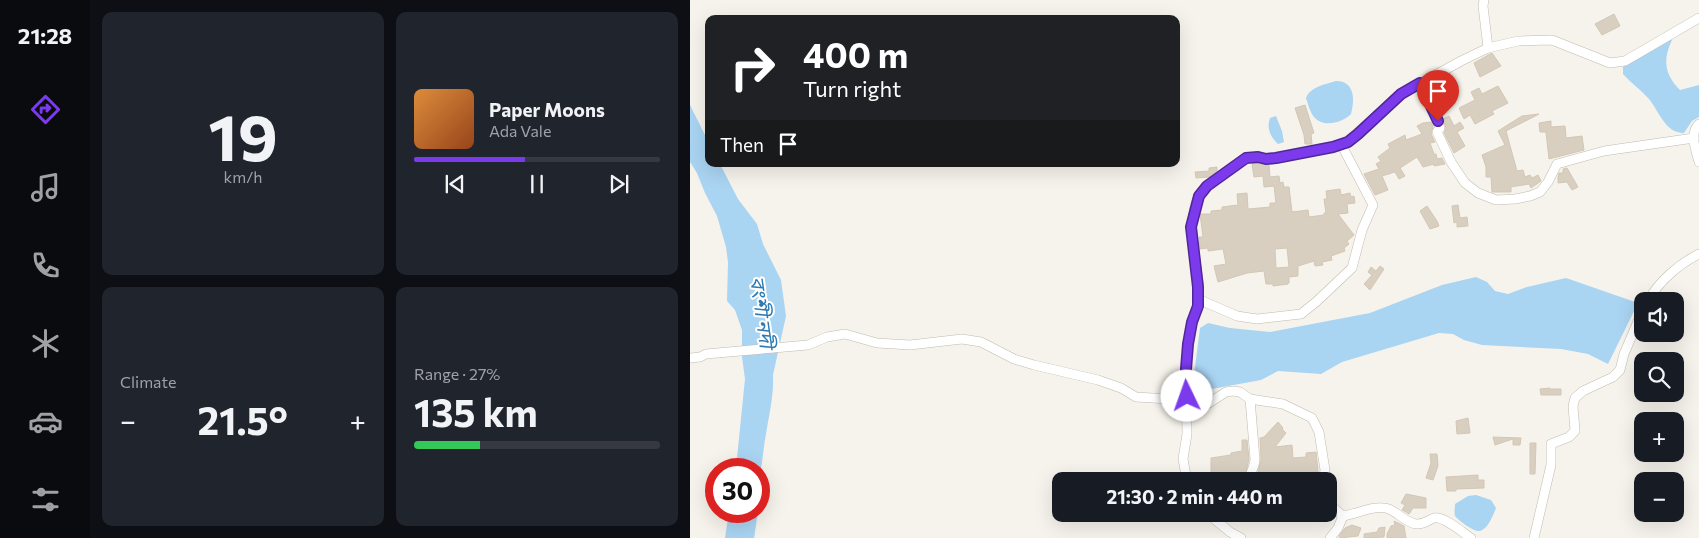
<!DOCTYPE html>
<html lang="en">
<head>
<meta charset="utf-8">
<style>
  :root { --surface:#171b24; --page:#20242c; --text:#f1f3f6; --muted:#9ea1a6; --line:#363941; --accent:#7c3aed }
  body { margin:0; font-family:Commissioner,"Noto Sans Bengali",sans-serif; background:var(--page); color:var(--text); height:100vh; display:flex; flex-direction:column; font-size:19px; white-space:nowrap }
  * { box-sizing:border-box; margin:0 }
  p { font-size:16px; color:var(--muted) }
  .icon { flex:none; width:28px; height:28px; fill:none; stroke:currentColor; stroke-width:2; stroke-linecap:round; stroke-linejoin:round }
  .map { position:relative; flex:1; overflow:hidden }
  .panel { display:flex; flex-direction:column; gap:12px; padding:12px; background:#0d0f14; width:600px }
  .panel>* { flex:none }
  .hud { position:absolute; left:15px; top:15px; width:475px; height:152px; border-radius:10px; box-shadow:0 5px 20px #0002; background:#202124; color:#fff; overflow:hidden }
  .controls { position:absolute; left:944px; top:292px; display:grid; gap:10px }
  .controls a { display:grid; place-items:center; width:50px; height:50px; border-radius:10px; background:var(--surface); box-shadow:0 5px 20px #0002; font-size:25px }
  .speed { position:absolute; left:15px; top:458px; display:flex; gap:10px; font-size:25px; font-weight:700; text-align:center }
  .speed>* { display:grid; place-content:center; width:65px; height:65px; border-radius:50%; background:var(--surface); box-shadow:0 5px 20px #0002; line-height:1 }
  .speed .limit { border:8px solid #d22; background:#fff; color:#111 }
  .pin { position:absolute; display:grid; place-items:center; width:42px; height:42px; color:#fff; margin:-51px -21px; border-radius:50% 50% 50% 0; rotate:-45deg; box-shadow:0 0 5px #0007 }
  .pin .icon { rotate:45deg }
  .me { position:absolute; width:55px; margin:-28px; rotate:357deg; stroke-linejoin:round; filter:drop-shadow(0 0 4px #0008) }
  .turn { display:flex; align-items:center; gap:18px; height:105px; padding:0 15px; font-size:22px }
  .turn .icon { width:65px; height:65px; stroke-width:2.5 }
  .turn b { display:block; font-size:35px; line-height:42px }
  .then { display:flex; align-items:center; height:48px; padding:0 15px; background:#0003; gap:10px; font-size:19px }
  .big { font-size:38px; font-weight:700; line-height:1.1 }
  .panel .widget { flex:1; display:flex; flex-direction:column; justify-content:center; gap:8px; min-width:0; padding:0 18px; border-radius:10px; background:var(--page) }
  .panel .dial { align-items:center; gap:0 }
  .dial b { font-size:65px; line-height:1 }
  .song { display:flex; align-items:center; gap:15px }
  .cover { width:60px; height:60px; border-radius:8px; background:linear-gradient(135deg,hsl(30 70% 55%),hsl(20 70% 35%)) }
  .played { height:5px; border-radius:2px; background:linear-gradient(90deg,var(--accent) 45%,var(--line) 45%) }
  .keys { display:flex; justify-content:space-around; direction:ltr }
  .heat { display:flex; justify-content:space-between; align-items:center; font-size:28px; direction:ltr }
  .charge { height:8px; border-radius:4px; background:linear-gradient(90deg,#34c759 27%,var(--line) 0) }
  .panel .tiles { flex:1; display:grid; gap:12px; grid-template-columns:repeat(2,1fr) }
  .trip { position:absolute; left:362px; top:472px; width:285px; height:50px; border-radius:10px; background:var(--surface); box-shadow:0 5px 20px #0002; font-weight:700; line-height:50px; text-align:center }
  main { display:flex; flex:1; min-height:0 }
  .dock { display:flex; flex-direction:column; width:90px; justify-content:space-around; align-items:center; background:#090b0e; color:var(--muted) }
  .dock .icon { width:35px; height:35px }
  .dock .current { color:var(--accent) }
  .dock b { font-size:22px; color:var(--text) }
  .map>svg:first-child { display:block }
  .water { fill:#a9d4f2 }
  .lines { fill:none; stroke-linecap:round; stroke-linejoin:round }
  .river { stroke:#a9d4f2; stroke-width:14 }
  .building { fill:#d8cfc1; stroke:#d3c7b4; fill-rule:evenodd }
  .minor-casing { stroke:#c2bbae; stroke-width:10 }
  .minor { stroke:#fff; stroke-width:9 }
  .route-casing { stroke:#51269a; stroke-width:12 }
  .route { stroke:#7c3aed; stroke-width:9 }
  .labels { text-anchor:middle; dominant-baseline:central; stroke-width:4; stroke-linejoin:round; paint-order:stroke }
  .water-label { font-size:20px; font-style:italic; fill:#2e7ab2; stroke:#fff }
</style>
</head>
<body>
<main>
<nav class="dock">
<b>21:28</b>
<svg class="icon current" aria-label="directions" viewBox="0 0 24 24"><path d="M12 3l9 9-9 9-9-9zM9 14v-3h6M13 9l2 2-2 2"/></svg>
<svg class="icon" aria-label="music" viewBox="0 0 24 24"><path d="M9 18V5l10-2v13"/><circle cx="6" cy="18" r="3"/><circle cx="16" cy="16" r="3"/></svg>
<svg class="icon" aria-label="phone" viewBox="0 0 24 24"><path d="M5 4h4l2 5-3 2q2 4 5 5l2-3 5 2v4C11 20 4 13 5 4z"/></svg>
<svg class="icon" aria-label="climate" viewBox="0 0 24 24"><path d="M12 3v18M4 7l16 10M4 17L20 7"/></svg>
<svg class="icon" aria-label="car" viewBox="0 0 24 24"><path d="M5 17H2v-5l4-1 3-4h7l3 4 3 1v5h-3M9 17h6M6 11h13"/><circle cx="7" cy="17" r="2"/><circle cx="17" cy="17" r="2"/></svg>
<svg class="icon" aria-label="filters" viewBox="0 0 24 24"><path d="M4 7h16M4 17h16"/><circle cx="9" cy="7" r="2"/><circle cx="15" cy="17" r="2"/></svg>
</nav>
<section class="panel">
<div class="tiles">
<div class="widget dial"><b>19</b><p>km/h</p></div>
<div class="widget">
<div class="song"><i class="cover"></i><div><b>Paper Moons</b><p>Ada Vale</p></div></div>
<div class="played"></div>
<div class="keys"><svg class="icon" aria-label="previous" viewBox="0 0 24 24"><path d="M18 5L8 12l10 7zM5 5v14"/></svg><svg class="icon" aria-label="pause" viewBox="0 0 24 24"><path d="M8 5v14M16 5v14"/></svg><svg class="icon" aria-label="next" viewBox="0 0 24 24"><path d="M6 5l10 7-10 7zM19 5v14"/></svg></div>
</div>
<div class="widget"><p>Climate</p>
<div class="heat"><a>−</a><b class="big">21.5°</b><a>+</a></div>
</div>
<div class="widget"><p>Range · 27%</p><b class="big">135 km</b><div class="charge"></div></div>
</div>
</section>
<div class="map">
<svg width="1009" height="538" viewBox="0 0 1009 538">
  <rect width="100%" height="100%" fill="#f6f3ec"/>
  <g class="water">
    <path d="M979 37 982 40C973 59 974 74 990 90L1009 85V117L1002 121 994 133C975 133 969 111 959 99 951 90 941 83 933 74V67Z"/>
    <path d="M646 81C665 81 665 100 661 114 652 123 633 128 624 117 620 112 618 104 616 98 620 87 636 84 646 81Z"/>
    <path d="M0 105 19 143V164H30L48 199 67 224 73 244 91 280 96 316 83 375C84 395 79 415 76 434 73 448 73 463 69 477V469H45L47 458 55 379 52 357V330L45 310 37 301 38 262 36 247 27 216 15 193 7 173 0 162Z"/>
    <path d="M586 116 592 131 594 142 588 144C581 138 576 128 580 118Z"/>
    <polygon points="786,277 797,282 805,291 818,294 837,287 876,278 948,303 918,364 898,354 871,349 792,345 774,340 763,334 749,333 652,362 631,374 588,371 571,380 505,392 503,383 510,328 518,323 540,328 580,332 680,313 752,285"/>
    <path d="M786 495 801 500 806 508C803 515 798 530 789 531 784 532 768 520 765 516 764 513 765 507 765 504L778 496Z"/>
    <polygon points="39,511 60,511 59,538 35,538"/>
  </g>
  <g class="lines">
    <polyline class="river" points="57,538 61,511"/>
  </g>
  <g class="building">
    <polygon points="924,14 930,26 912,35 905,24"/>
    <polygon points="802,53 811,66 790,77 784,63"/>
    <polygon points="808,86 818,103 802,111 804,114 785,124 780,115 774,119 769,108 785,100 781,92 789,88 792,94"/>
    <polygon points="615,105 624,133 621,134 622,144 615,144 614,135 605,108"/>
    <polygon points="849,114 816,131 827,171 833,170 835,177 840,175 842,178 848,175 851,181 841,188 839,184 821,187 821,192 802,192 801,177 796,177 796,167 792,155 815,145 808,131 832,116"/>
    <polygon points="759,116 764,126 770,122 774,128 767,132 775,146 764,153 754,133 756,128 753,119"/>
    <polygon points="861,121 861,127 875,126 876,138 892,136 894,150 859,159 856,132 850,132 849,123"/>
    <polygon points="741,122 743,127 741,134 745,142 740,143 744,154 746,154 747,159 752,158 755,164 744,166 744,164 733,167 727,157 710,168 715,176 709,179 705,172 692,176 698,190 685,195 674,174 689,169 686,164 691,161 688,157 700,148 698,144 715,135 716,140 732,134 727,126 733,123"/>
    <path d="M567 163 579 165 580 177 589 176 590 183 593 182 594 187H599L602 212 618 210 619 217 634 215V213H636L634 199H637L636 191 650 189 651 195 660 193 661 197 664 196 665 203 657 204 658 213 648 214 664 235 657 241 659 244 654 248 655 251 641 256 642 260 632 262 633 265 625 266 624 261 608 266V276L599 277V283H598V284L583 286V284H576L574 271 557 273 528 282 524 266 536 264 533 249 518 251V248L510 249 509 237H513L510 214H521V211L532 210V207L548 205 547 194 557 193 558 209 580 207V203H586L584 186 574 187 573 176 564 177 562 164ZM597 248 599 267 586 268 585 249Z"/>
    <polygon points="527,167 527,171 519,177 506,178 505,172 519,171 519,168"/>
    <polygon points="877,168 888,187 882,190 877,182 868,183 868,177 869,173 873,173 873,169"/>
    <polygon points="768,205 770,218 777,217 778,226 767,227 767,222 764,223 762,206"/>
    <polygon points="737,206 747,221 749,226 740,229 730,211"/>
    <polygon points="690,266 694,269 680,290 674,284 682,275 678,272 681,267 686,271"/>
    <polygon points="860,388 860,389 871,389 871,395 851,395 850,389"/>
    <polygon points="778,418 780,433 767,434 766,421"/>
    <polygon points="588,422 593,428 592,429 596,433 585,447 602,445 603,458 616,457 616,453 626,452 628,472 616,473 617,480 566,481 571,459 570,438 574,437"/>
    <polygon points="803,437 831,438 830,445 823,445 823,439 805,445"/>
    <polygon points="552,440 557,440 559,459 554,481 524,481 524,477 521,477 521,458 541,455 541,453 552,451"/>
    <polygon points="840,443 846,443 845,474 840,474"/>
    <polygon points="740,454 747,454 748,466 743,480 736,478 741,463"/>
    <polygon points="788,475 788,480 794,480 794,488 766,489 766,491 757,491 756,477"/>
    <polygon points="716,494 736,498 736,508 723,508 719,514 716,512 712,510 715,505 711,503"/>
    <polygon points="704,521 714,526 716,538 697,538 697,534 701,526 705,525"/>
    <polygon points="662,525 671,528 668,536 650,538 649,536 655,528"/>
    <polygon points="695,527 694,537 674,538 674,534 687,532 689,528"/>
  </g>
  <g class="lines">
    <defs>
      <g id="minor">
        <polyline points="794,0 793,6 798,48"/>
        <polyline points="731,83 750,128 747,132 761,162 775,183 788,193 806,200 825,199 840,196 850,192 858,182 867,164 914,151 1004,138"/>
        <path d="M1009 124C999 133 1006 151 1009 162"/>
        <polyline points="508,299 547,316 567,319 611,314 626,302 662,268 672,230 683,205 651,144"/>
        <path d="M958 301C969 281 989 264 1009 254"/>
        <polyline points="0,358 10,357 16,354 118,345 137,337 155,334 187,343 220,345 272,339 291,342 324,359 344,365 408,380 431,388 446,397 495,400"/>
        <polyline points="497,396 504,405 508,408 514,406 536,392 543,391 550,392 560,399 593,404 622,418 629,432 635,470 633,481"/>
        <polyline points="497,481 493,459 497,434 496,369 498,345 502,322 508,306 509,287 501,227 505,206 509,195 517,186 556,158 568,157 576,159 586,158 643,147 658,141 711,94 771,61 798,48 828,41 862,40 920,63 935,61 1009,18"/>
        <path d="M560 481C559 472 565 468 565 459L560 399"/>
        <path d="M639 504 653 516C667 514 686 504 699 509 708 513 717 523 726 524 734 525 738 520 744 518 754 516 773 533 781 538"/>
        <polyline points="518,514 540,532 551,538"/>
        <polyline points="640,538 648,528 653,516"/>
        <polyline points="844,538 861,465 861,444 879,437 885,431 883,406 885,398 893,391 923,377 930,370 934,354 952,312"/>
      </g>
    </defs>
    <use href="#minor" class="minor-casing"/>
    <use href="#minor" class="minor"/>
  </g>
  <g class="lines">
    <defs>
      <polyline id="route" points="497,396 496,369 498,344 502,322 508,306 508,287 501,227 509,196 517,186 556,158 568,157 576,159 586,158 643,147 658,142 668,134 711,94 730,83 748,121"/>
    </defs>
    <use href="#route" class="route-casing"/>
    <use href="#route" class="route"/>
  </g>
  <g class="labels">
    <g class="water-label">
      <text transform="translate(73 312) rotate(82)">বংশী নদী</text>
    </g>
  </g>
</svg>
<div class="controls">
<a><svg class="icon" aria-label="sound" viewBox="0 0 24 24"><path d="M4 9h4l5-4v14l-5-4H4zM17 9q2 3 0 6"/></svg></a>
<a><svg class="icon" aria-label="search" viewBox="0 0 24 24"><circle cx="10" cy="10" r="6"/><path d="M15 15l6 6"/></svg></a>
<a>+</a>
<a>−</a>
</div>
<div class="speed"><div class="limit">30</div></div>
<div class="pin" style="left:748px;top:121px;background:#d93025"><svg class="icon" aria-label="arrive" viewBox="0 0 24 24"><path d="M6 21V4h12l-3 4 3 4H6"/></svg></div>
<svg class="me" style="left:497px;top:396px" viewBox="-20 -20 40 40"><circle r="19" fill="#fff"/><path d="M0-13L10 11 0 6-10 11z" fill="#7c3aed"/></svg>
<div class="trip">21:30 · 2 min · 440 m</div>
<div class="hud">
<div class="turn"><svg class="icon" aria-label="right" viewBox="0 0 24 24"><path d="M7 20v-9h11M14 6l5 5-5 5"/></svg><div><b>400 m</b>Turn right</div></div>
<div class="then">Then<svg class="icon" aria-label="arrive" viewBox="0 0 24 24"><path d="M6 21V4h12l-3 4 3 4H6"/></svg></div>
</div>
</div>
</main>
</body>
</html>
